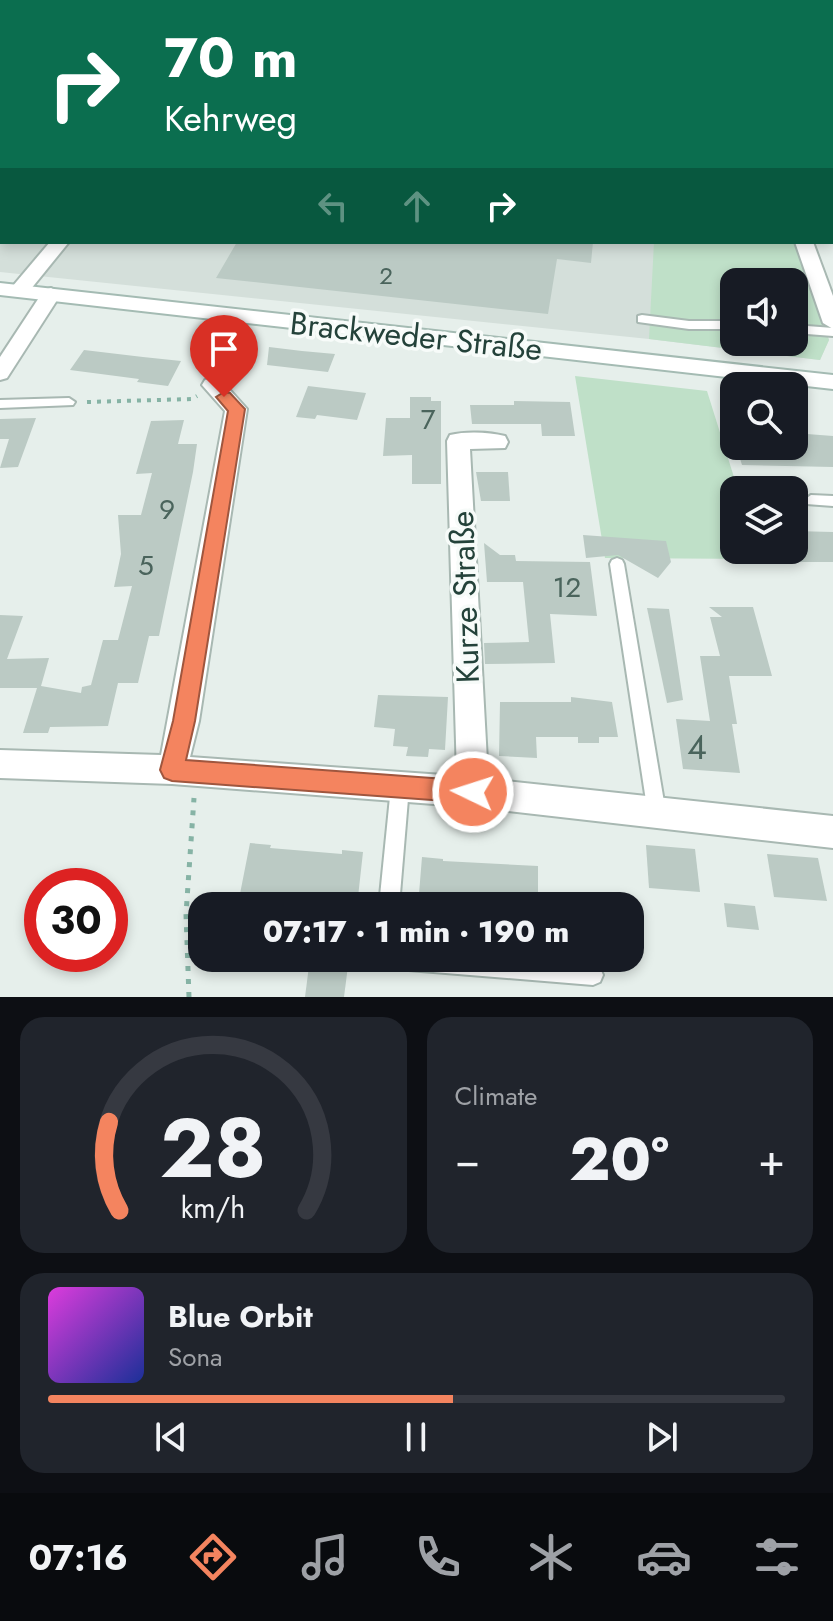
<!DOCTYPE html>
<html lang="en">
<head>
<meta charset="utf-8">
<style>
  :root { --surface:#171b24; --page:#20242c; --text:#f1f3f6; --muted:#9ea1a6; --line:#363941; --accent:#f4845f }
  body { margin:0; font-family:Jost,sans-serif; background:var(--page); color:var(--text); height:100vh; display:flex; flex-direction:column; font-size:30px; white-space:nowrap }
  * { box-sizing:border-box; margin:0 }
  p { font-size:26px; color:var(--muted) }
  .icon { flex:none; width:44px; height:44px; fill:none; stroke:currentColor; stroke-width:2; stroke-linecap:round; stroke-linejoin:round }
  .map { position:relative; height:997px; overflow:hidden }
  .details { display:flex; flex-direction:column; gap:20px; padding:20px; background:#0d0f14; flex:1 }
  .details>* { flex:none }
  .guide { position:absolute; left:0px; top:0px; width:834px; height:244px; box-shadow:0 4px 12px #0003; background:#0b6e4f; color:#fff; overflow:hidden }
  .fabs { position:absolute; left:720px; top:268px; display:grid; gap:16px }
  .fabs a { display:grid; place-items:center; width:88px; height:88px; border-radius:16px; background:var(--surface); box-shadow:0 4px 12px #0003; font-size:40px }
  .speed { position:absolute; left:24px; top:868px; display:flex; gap:16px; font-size:40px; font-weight:700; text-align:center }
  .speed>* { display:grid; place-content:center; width:104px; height:104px; border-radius:50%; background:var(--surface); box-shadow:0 4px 12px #0003; line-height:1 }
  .speed .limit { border:12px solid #d22; background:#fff; color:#111 }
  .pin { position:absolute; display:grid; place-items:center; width:68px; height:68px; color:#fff; margin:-82px -34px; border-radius:50% 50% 50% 0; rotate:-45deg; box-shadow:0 0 8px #0007 }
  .pin .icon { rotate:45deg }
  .me { position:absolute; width:88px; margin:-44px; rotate:274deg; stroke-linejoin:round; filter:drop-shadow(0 0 6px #0008) }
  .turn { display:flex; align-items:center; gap:28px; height:168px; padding:0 32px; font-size:36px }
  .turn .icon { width:104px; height:104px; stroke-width:2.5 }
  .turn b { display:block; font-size:56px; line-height:68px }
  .lanes { display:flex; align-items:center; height:76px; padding:0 32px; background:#0003; justify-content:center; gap:40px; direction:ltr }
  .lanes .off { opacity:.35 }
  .big { font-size:60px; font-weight:800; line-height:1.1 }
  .details .widget { flex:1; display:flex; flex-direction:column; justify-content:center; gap:12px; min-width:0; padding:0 28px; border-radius:24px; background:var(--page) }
  .details .dial { align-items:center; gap:0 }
  .dial svg { height:208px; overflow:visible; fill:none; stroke:var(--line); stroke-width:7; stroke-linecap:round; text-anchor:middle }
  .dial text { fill:var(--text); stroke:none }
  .song { display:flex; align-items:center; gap:24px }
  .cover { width:96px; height:96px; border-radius:12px; background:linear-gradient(135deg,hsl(300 70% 55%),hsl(230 70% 35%)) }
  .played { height:8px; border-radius:4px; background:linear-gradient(90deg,var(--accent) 55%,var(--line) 55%) }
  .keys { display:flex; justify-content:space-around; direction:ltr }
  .heat { display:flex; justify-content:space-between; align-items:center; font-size:44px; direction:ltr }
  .details .tiles { flex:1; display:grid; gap:20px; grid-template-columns:1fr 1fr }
  .widget:last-child { grid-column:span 2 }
  .trip { position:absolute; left:188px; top:892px; width:456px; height:80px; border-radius:24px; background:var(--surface); box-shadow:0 4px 12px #0003; font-weight:800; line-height:80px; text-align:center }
  .dock { display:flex; height:128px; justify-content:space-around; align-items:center; background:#090b0e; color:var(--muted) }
  .dock .icon { width:56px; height:56px }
  .dock .selected { color:var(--accent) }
  .dock b { font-size:36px; color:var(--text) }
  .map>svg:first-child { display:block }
  .built { fill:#d4dfda; fill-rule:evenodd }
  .green { fill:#bfe0c8; fill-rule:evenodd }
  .building { fill:#bbcac4 }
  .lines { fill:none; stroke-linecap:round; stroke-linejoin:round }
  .lane-casing { stroke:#a8b8b2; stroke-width:4 }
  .street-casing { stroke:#a8b8b2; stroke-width:4 }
  .secondary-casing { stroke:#a4bbb3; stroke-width:4 }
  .path-far1 { stroke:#86b3a5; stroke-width:4; stroke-dasharray:4 6; stroke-linecap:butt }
  .path { stroke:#86b3a5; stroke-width:5; stroke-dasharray:5 8; stroke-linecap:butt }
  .lane { fill:#fff; fill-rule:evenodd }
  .street { fill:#fff; fill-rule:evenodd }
  .secondary { fill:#fff; fill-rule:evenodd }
  .route { fill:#f4845f; stroke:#9f563e; stroke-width:2 }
  .labels { text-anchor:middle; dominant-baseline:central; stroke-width:7; stroke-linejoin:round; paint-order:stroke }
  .far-number-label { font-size:24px; fill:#4a645c }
  .number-label { font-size:28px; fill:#4a645c }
  .street-label { font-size:32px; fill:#24423a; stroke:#f7fbf9 }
  .near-number-label { font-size:34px; fill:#4a645c }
</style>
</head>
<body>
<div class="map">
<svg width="833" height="997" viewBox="0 0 833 997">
  <rect width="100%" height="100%" fill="#e6efeb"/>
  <g class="built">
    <polygon points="0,0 665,0 666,2 2,2 2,98"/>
    <path d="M0 142 2 242H796L829 340 820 360 649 339 0 272ZM734 282H794V342H734Z"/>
  </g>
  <g class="green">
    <path d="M654 242H796L829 340 820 360 649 339ZM734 282H794V342H734Z"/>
    <polygon points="575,376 707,391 738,490 734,490 734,550 756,550 759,559 605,558"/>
  </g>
  <g class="building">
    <polygon points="237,242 400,244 593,242 591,263 557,259 548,314 216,278"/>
    <polygon points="269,347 302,351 335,354 328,372 267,365"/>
    <polygon points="84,350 143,357 181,361 168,386 137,382 139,379 70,370"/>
    <polygon points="308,386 366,393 357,420 317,415 315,419 296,417"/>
    <polygon points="410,397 431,397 431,401 441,401 441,484 412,484 412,455 383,456 386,418 410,418"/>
    <polygon points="514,401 570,402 575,436 542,436 541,424 472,424 470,405 514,405"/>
    <polygon points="36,418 18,467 0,468 9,439 0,439 0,419"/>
    <polygon points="184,420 178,444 197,444 193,472 159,636 149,636 138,683 118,683 108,726 50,727 48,733 23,733 37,688 0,688 0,615 23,616 7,659 49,658 41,686 81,693 82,687 91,685 103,640 118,640 132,586 114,587 121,554 118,515 141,515 152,473 136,474 151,421"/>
    <polygon points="794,433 833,436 833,467 742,465 736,446 794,446"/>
    <polygon points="476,472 508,472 510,501 481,501"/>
    <polygon points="794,531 833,532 833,562 794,562"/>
    <polygon points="583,535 666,541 671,562 658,578 618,555 586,558"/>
    <polygon points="484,543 500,555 515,555 516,561 590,562 597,616 550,614 555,663 485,664 484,643 529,642 523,582 487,582"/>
    <polygon points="709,607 753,607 772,676 729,676 737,724 732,724 740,773 683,769 676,719 710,721 700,656 720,656 710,617 722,617"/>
    <polygon points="647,608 669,609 683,700 667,703"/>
    <polygon points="378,695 448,697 445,750 429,749 428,757 406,756 408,747 393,746 395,729 374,727"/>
    <polygon points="571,697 612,702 618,737 599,737 599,743 578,743 578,737 536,737 537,758 499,756 500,702 571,702"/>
    <polygon points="250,843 271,845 270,848 342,854 342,850 363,852 357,906 335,906 336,901 262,895 260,906 238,904"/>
    <polygon points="646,845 695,849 700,892 649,888"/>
    <polygon points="767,854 818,858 827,901 774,897"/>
    <polygon points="422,857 443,859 443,861 538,866 538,906 418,906"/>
    <polygon points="724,903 755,906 759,930 727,927"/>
    <polygon points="310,958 349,958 344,997 305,997"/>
  </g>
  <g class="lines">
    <defs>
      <g id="lane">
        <polygon points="642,315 689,321 734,321 734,329 689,329 638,322 638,316"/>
        <polygon points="794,325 833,328 833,336 794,333"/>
        <polygon points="69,398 75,402 73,405 0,408 0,400"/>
        <polygon points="811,495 833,496 833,506 806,504 804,500"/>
        <polygon points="617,558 622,560 624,564 666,814 663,820 657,823 651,820 648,814 610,564 612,560"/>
        <polygon points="400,778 406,781 409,787 399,906 379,906 391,787 394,781"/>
        <polygon points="374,958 509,958 593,965 600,968 603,975 600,982 593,985 384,968 377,965"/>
      </g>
      <g id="street">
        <rect x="667" y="0" width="12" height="2"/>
        <rect x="832" y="16" width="1" height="8"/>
        <rect x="832" y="144" width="1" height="10"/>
        <polygon points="50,242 69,242 26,295 12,295 9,291 12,287"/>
        <polygon points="795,242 813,242 833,296 833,329 823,323"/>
        <polygon points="51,288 61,294 7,378 0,380 0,357 44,290"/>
        <path d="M213 378 221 380 247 409 199 721 190 757 457 776 447 441 450 435C466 431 489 432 505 436L508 442 505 448 470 449 488 779 833 816V848L473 807 172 784 0 778V750L161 755 225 411 202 385 205 380Z"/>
      </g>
      <polygon id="secondary" points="0,283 833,375 833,389 0,295"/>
    </defs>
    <use href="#lane" class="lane-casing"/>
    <use href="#street" class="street-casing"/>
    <use href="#secondary" class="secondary-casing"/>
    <polyline class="path-far1" points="87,402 192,399 197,396"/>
    <polyline class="path" points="189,997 186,914 194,798"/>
    <use href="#lane" class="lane"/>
    <use href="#street" class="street"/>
    <use href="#secondary" class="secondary"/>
  </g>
  <polygon class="route" points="224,392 230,393 245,409 195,721 186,760 473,781 481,784 484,792 481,800 473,803 172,781 164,778 160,770 173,721 228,411 216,397"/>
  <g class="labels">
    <g class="far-number-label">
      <text x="386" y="275">2</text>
    </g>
    <g class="number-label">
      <text x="428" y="419">7</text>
      <text x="167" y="509">9</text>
      <text x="146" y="565">5</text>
      <text x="567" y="587">12</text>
    </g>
    <g class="street-label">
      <text transform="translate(416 336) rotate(6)">Brackweder Straße</text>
      <text transform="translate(465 597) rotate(-92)">Kurze Straße</text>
    </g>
    <g class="near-number-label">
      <text x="697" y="747">4</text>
    </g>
  </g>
</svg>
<div class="fabs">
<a><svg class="icon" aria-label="sound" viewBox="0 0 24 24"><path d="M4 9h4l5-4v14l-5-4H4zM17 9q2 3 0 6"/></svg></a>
<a><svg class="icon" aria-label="search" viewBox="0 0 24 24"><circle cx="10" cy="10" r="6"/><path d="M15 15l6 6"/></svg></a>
<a><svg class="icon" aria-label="layers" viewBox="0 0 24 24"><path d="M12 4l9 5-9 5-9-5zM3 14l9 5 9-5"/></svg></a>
</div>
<div class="speed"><div class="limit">30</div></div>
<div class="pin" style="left:224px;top:397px;background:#d93025"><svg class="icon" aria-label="arrive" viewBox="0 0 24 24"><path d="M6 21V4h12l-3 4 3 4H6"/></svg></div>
<svg class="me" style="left:473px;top:792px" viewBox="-20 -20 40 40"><circle r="17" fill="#f4845f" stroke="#fff" stroke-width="3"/><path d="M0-11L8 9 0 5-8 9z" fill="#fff"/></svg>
<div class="trip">07:17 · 1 min · 190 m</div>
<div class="guide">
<div class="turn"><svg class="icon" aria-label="right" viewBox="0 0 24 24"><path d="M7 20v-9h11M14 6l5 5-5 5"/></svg><div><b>70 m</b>Kehrweg</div></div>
<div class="lanes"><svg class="icon off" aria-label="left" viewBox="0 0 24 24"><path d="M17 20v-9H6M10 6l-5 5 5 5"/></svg><svg class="icon off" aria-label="ahead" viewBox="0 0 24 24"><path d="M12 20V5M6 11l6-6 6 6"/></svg><svg class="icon" aria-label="right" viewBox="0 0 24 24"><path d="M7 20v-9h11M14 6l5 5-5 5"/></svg></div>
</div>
</div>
<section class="details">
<div class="tiles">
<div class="widget dial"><svg viewBox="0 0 100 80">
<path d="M14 69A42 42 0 1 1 86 69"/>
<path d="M14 69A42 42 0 0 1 10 35" stroke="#f4845f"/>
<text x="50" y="56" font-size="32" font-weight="700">28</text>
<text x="50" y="72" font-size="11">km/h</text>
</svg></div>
<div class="widget"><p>Climate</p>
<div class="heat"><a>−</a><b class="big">20°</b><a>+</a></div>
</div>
<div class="widget">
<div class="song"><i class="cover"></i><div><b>Blue Orbit</b><p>Sona</p></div></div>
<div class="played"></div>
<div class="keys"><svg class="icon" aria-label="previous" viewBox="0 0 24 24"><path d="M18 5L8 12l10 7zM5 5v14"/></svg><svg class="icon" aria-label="pause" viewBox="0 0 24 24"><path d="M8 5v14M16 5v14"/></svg><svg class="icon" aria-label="next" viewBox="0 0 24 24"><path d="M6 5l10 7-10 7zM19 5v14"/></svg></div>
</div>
</div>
</section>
<nav class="dock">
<b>07:16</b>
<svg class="icon selected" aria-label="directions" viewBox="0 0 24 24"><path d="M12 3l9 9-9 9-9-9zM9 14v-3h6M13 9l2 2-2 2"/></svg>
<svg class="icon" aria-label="music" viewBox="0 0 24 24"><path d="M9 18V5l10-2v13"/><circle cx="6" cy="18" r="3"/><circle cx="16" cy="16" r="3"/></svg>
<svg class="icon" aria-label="phone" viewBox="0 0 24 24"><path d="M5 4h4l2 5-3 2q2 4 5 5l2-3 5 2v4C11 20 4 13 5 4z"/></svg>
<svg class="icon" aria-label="climate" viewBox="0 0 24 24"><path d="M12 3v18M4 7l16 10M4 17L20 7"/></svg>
<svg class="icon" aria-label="car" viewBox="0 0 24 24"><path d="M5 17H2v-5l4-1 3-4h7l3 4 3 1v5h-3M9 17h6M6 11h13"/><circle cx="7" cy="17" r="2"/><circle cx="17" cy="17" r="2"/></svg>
<svg class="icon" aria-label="filters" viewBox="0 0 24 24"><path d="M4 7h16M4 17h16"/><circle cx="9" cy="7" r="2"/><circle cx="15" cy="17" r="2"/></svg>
</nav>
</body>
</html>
